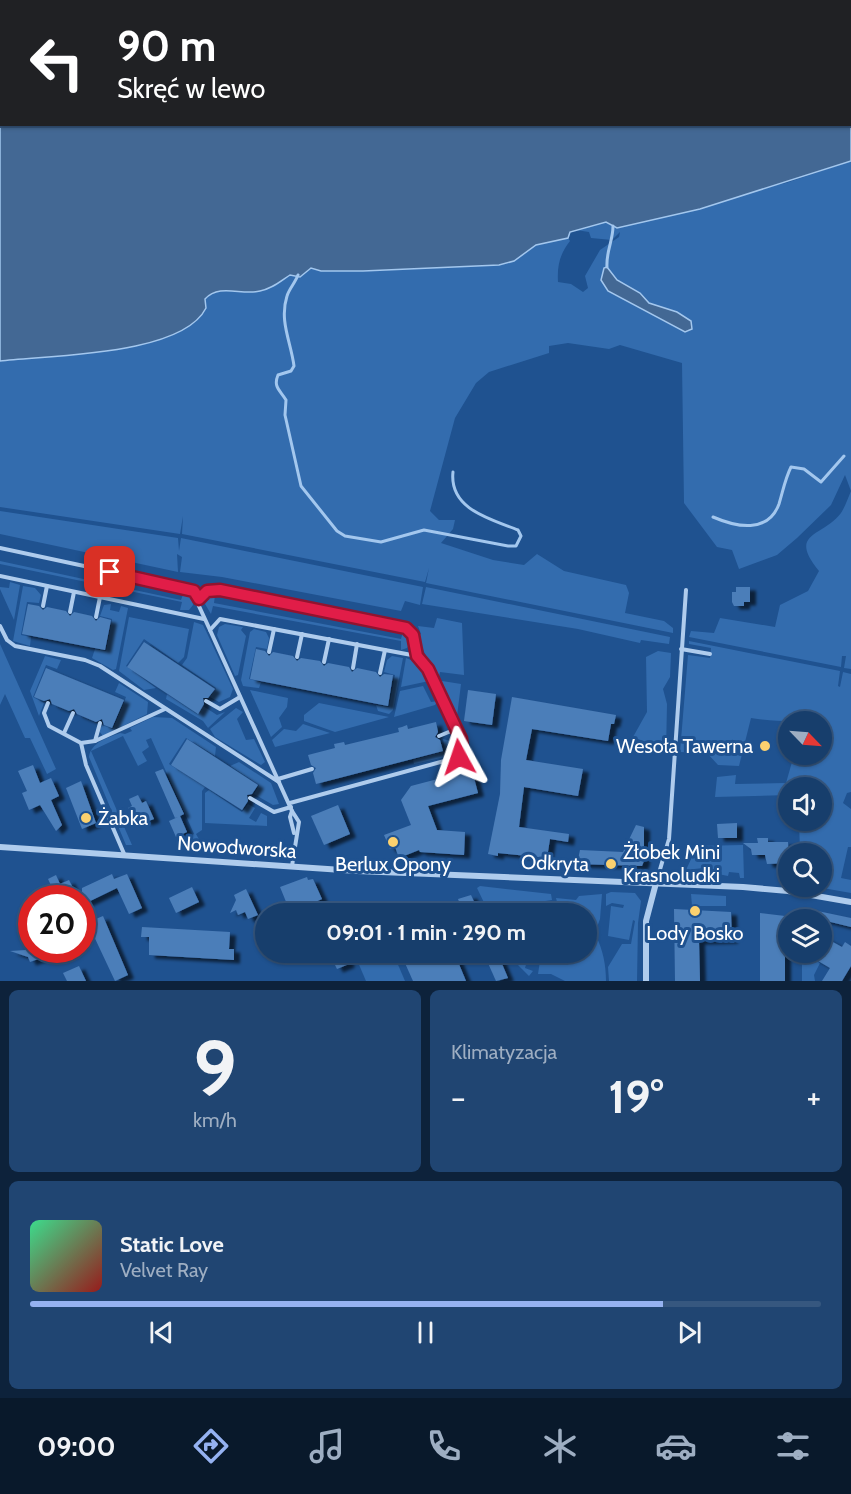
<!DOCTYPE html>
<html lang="pl">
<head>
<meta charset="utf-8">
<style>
  :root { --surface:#173e6c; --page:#204572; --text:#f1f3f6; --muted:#9eaec2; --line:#36577f; --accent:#95b2f1 }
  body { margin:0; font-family:Cabin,sans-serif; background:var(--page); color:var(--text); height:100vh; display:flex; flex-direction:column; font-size:22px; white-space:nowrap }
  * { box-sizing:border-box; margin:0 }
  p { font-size:20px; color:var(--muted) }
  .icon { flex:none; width:33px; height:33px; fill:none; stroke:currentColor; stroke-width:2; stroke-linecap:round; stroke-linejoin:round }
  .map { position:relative; height:981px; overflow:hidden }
  .sheet { display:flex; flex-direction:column; gap:9px; padding:9px; background:#0d223b; flex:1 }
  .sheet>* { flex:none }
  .hud { position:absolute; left:0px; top:0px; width:852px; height:126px; box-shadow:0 2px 4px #0004,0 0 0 2px var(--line); background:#202124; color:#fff; overflow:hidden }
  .needle { width:39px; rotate:115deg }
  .fabs { position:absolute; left:778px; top:711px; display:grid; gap:12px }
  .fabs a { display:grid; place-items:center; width:54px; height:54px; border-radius:50%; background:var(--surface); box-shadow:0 2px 4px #0004,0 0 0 2px var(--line); font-size:30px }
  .speed { position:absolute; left:18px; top:885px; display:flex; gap:12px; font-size:30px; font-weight:700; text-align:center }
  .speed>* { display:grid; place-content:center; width:78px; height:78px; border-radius:50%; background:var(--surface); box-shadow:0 2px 4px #0004,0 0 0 2px var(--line); line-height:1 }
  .speed .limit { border:9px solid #d22; background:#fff; color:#111 }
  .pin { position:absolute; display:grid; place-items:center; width:51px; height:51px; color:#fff; margin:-26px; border-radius:12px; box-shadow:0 3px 9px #0006 }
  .me { position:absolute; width:66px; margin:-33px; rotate:355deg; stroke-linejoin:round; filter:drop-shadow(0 0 4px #0008) }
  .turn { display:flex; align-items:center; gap:21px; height:126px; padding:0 18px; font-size:27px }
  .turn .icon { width:78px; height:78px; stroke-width:2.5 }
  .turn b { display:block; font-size:42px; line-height:51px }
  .big { font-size:45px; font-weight:800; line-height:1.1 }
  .sheet .tile { flex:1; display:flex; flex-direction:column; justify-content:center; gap:9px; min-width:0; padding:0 21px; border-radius:9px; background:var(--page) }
  .sheet .dial { align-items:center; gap:0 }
  .dial b { font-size:78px; line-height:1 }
  .song { display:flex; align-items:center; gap:18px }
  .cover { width:72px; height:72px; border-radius:9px; background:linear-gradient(135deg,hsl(150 70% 55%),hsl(0 70% 35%)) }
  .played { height:6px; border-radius:3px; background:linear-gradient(90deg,var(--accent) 80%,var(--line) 80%) }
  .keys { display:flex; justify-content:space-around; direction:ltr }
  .heat { display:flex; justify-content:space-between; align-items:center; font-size:33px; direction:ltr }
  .sheet .tiles { flex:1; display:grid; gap:9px; grid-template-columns:1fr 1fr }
  .tile:last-child { grid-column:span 2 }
  .trip { position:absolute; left:255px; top:903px; width:342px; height:60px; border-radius:30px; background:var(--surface); box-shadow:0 2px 4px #0004,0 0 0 2px var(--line); font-weight:800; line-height:60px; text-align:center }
  .tab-bar { display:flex; height:96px; justify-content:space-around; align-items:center; background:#09192b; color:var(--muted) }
  .tab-bar .icon { width:42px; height:42px }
  .tab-bar .active { color:var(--accent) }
  .tab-bar b { font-size:27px; color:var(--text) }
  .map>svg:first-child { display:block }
  .green { fill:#336cae; fill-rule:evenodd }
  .water { fill:#436894; stroke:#a3c7ee; stroke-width:1.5; fill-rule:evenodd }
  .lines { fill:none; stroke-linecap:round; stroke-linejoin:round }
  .stream { stroke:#a3c7ee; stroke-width:3 }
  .building { fill:#4c7eb9; filter:url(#shadow) }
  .service { stroke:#afcced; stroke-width:4 }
  .minor { stroke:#afcced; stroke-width:6 }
  .route-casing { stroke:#92132f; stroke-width:15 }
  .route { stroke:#e11d48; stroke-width:10 }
  .poi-dot { fill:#fbd16f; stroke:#1f5290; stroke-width:2 }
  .labels { text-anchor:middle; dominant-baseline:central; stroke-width:6; stroke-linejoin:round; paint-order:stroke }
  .poi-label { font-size:20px; fill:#fff; stroke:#1f5290; text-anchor:start }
  .street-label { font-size:20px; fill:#fff; stroke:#1f5290 }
</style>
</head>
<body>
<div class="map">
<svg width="851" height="981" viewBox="0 0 851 981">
  <defs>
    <filter id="shadow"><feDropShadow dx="6" dy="3.5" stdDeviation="1.5" flood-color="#0009"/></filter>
  </defs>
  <rect width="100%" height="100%" fill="#1f5290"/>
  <g class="green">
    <path d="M851 161V669L844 668 846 656H842L841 667 689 637 691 631 714 633 720 618 775 627 780 605 808 591 819 571C787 532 823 537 841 513 845 507 848 498 851 491L845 475 831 505 797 538 777 555 739 569 732 550 717 547 684 503 682 363 620 345 609 349 568 343 549 346V353L489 372 476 383 455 418 430 511 439 520H455L453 529 441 543 493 560 524 565 537 554 564 571 626 585 629 593 625 613 664 621 673 628V633L426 583 429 568 425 582 182 534 183 516 180 534 0 507V351L107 325 286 265 454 253 786 183ZM576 230 589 232 591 238 612 240 620 232 619 237 600 250 585 276 588 288 583 292 571 284 558 282C557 265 560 254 570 241L568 238 570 232Z"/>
    <polygon points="0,511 178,538 179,551 181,538 423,587 420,605 405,601 401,611 222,577 180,572 182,557 177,554 178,572 0,534"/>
    <polygon points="0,561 181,600 184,592 192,597 193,605 189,610 180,610 182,602 0,564"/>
    <polygon points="10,582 20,585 14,620 0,589 0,587 9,588"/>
    <polygon points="23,586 35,588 41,595 39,603 27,602 21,635 31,637 30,646 13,641"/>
    <polygon points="426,587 670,637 669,644 641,640 640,643 578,629 422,604"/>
    <polygon points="211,595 215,595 214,603 401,639 403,632 408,635 410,643 407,648 401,650 401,641 213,606 211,614 205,604"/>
    <polygon points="111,604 110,610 119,612 121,606 128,608 116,669 113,670 92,658 95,649 106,651 112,619 100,616 104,605"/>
    <polygon points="129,617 189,629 184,657 178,663 144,639 126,666 156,688 144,690 119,671"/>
    <polygon points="437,618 462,623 464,675 440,672 439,677 435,676 417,636 421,634 418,626 434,628"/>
    <polygon points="194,622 203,625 206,631 233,689 230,697 219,702 210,697 216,688 182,665 187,658"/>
    <polygon points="225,624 243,627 241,630 246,636 238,675 235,676 217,635 219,627"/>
    <polygon points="254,629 266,632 269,638 267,649 256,647 249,679 261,682 259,688 243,686 241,680 250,632"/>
    <path d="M689 641 840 671 838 686 840 687 843 672 851 674V792L847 793 843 803 851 809V847H848L841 878 851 880V893L817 887 822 886V854L800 853 799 821 822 820V788H789V795L715 797 717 777 736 775 735 784 786 783 794 755 822 754V722C796 721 777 722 751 718L739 766 718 765 707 753 680 752 688 655 710 658 711 648 689 644Z"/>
    <polygon points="0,644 56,769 47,774 30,738 25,738 5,694 0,705"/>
    <polygon points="658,651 671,653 670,677 663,689 667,704 666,752 648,752 648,743 633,737 647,712 646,657"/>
    <polygon points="45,656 61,660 57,669 46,665 33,697 44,703 39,716 30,691"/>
    <polygon points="392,656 403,658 393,710 389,714 378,711 376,705 389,707 395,675 384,672 387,660"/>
    <polygon points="406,658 421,664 429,681 401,687"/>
    <polygon points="436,680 461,684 457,716 453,716"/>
    <polygon points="119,683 148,702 147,714 103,736 99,731 102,725 113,729 126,697 115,692"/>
    <polygon points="423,686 431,702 438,701 435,705 394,717 400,691"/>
    <polygon points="250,690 288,698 287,707 279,718 282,727 271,737"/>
    <polygon points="167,694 197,714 203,706 217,715 225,712 208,728 203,721 166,699"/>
    <polygon points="319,703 389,717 335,732 304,721 304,715"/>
    <polygon points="236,708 243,712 237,719 246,740 254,739 265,762 261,765 215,737 210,729"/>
    <path d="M153 717 172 718 216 747 215 756 186 738 169 764 205 787 202 791V830L196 834 205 850 182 848 179 841 194 834 151 738 146 740 149 747 142 752 147 761 138 766 123 736 91 751 132 845H126L89 757C91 742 108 738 120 733L125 734 132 731 130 728Z"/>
    <polygon points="303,724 330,733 275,747 272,740 284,729 296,731"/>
    <polygon points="443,739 458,743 458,751 454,755 414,764 413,760 445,751"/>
    <polygon points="239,762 271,783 279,804 273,805 254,794 259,785 230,766"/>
    <polygon points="209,790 242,812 248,804 255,808 249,818 256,822 261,813 267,816 267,826 205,823 205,793"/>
    <polygon points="743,845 744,878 740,878 739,873 729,872 728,876 703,871 703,868 686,870 697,846"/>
    <polygon points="480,886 551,894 552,900 532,903 514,913 489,913 477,888"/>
    <polygon points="611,892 635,893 641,901 638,923 637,981 609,981 608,967 622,944 631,944 635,921 633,920 629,940 608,936 611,906 623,908 624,905 612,903 606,906 606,894"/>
    <polygon points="602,894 600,919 596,930 586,914 557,902 556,898 576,900 579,896"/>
    <polygon points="691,894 726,896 726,906 692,906"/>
    <path d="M587 936H596C603 950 606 965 606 981H565L551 974H538L540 961 528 958 525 968 533 971 529 976 518 965 513 953 586 952Z"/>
    <polygon points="354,953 393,953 405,981 366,981"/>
    <polygon points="802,953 814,953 812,958 820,963 814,975 815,981 802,981"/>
  </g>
  <g class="water">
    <path d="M0 0H851V161L700 209 617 228 606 222 570 232 568 238 536 245 514 261 499 265 363 271H321L311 268 300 277 290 275C281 281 272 289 260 291 242 296 220 283 205 299L206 308C182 356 49 355 0 361ZM2 2H850V124H2Z"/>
    <polygon points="607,267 617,280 640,293 649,303 677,312 691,321 692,329 685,332 608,291 601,280 604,268"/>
  </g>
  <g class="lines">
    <g class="stream">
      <path d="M607 267C606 251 613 241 613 226"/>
      <path d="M298 275C295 283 289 289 287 296 279 321 291 342 294 366L291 371 278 375C273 387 280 390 286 400L285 415 301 486 337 531 345 536 381 542 424 530 508 546H516L521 536 518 530C490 519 449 509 453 472"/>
      <path d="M713 517C736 527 768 534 779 504 783 491 785 479 791 467L804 469 821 482 844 456"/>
    </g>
  </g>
  <g class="building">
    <polygon points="736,587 750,587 750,602 744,602 744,606 734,606 732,602 732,592 736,592"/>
    <polygon points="28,604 39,606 43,610 47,607 66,611 70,616 74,612 92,616 96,621 100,617 111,620 105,650 22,634"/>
    <polygon points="144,642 215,689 208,698 203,698 204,704 198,714 127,667"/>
    <polygon points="256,649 265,651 269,656 273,652 293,656 297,661 301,658 320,661 324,666 328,663 349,667 352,672 357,668 376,672 380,677 384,674 393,675 388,706 250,679"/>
    <polygon points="46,668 124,700 112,728 104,725 102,719 96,722 77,714 74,709 69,711 52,704 50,699 44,701 34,697"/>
    <polygon points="468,690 496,694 492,725 464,721"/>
    <polygon points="512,697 616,715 614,724 611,724 608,741 532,729 526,760 583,769 578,796 524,787 519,827 569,834 568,842 550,839 547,858 498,853 498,856 488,854 500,794 501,760"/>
    <polygon points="436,722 438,732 435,737 440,740 443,751 316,784 313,773 316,768 311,765 308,755 335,748 334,744 344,742 345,745 399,732 398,728 402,727 407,725 408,729"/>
    <rect x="780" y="727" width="9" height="23"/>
    <polygon points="187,739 258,785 252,794 247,795 248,801 242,810 171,765"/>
    <polygon points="33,765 40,783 51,778 59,796 51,800 62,825 56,831 40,805 29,810 22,793 27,791 18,771"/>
    <polygon points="163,769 184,814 180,816 187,832 176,837 169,821 178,817 175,818 155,772"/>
    <polygon points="472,770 478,793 428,806 437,830 465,832 464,855 420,852 419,850 399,858 395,847 390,849 384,835 411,825 401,800 411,786"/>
    <polygon points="81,781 96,823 82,829 66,788"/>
    <polygon points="138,795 142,803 146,801 154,819 146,822 141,817 134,820 128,808 132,806 129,799"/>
    <polygon points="338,805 350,834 324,845 311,816"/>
    <polygon points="737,823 737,838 718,838 717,824"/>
    <polygon points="636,825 644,827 644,861 642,866 577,864 580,850 623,852"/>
    <polygon points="757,838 768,838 768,842 788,842 789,863 767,864 765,855 752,855 751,849 743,843 758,843"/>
    <polygon points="112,874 114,879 127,874 142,908 129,914 117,888 82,905 82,888"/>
    <polygon points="56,875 60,884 69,880 78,898 57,898 48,879"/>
    <polygon points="307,877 308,880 313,879 322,899 302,908 304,914 291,914 280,887"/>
    <polygon points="192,887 199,902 176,913 169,898"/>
    <polygon points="246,889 258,915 248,919 245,912 238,915 236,910 230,913 236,900 234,895"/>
    <polygon points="471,895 476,906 479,914 464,914 458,899"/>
    <polygon points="674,909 731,912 732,940 699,941 700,981 675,981"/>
    <polygon points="808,909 851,918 851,927 806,916"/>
    <polygon points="760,913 785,916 785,981 760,981"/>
    <polygon points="103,916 128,975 115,981 91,930 95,929 91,921"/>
    <polygon points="142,927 230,932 229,949 234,949 234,960 149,955 149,937 141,937"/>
    <polygon points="28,929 32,950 37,950 41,958 30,962 28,957 10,951 26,950 19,933"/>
    <polygon points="822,936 842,947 845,942 851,946 851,966 842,981 822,981 830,968 813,958 816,952 822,952"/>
    <polygon points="341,952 344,952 349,964 337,969 331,957"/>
    <polygon points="400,952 454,952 466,981 413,981"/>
    <polygon points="483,952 497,952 508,978 496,981"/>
    <polygon points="79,966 86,981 67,981 63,973"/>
  </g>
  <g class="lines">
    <g class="service">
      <polyline points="0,548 182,587 194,591 199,599"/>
      <polyline points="0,576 204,619"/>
      <polyline points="43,606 47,586"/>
      <polyline points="70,612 74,592"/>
      <polyline points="96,617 100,597"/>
      <polyline points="0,626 7,640 15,646 85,660 100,666 279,782"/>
      <polyline points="210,630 198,604 207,591 220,590 406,628 413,635 417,655"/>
      <polyline points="681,649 710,654"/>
      <polyline points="269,652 274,629"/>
      <polyline points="297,657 302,634"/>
      <polyline points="324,662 329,639"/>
      <polyline points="353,668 357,644"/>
      <polyline points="380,673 385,650"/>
      <polyline points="206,701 220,709 240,697"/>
      <polyline points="48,703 44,713 49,726 81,743"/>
      <polyline points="64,733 73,713"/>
      <polyline points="439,736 456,729"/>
      <polyline points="95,741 100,723"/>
      <polyline points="278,779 312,769"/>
      <polyline points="250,798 274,812 291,807"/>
      <polyline points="290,803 459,757 462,748 461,739 428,669 417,656 220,619 210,630 292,811 299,822 292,866"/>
      <polyline points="292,811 290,817 294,833"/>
      <polyline points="125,856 86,765 81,743 95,741 165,709"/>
      <polyline points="656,883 669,839 686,590"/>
    </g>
    <g class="minor">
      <polyline points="0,847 357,871 743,887 788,891 851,902"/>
      <polyline points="646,981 646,921 656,883"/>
    </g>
  </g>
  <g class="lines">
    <defs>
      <polyline id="route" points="110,572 194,591 199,599 207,591 220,590 406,628 413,635 417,656 428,669 461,739 462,748 459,757"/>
    </defs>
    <use href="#route" class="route-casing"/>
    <use href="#route" class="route"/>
  </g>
  <g class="poi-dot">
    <circle cx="765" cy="746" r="6"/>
    <circle cx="86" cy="818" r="6"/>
    <circle cx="393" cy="842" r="6"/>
    <circle cx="611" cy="864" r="6"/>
    <circle cx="695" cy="911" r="6"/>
  </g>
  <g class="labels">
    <g class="poi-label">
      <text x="753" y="746" text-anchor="end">Wesoła Tawerna</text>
      <text x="98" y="818">Żabka</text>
      <text x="623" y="852">Żłobek Mini<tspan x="623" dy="23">Krasnoludki</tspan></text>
      <text x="393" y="864" text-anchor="middle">Berlux Opony</text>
      <text x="695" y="933" text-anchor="middle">Lody Bosko</text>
    </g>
    <g class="street-label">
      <text transform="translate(237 847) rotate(4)">Nowodworska</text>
      <text transform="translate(555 863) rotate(2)">Odkryta</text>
    </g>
  </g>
</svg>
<div class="fabs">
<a><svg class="needle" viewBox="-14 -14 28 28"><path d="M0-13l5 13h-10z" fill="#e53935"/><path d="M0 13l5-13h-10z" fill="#9eaec2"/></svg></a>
<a><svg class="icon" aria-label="sound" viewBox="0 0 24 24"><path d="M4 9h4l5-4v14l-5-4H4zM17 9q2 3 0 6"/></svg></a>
<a><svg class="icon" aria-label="search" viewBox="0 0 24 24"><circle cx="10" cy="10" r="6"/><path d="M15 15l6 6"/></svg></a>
<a><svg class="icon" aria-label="layers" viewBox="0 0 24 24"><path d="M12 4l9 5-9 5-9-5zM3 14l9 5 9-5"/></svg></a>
</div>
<div class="speed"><div class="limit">20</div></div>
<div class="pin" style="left:110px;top:572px;background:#d93025"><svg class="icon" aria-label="arrive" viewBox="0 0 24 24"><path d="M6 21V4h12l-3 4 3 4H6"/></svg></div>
<svg class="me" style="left:459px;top:757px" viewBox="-20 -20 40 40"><path d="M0-17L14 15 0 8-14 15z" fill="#e11d48" stroke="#fff" stroke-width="4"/></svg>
<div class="trip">09:01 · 1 min · 290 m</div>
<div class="hud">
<div class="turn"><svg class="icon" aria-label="left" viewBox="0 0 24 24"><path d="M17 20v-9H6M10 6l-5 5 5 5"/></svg><div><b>90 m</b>Skręć w lewo</div></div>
</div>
</div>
<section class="sheet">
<div class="tiles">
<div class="tile dial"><b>9</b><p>km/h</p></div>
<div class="tile"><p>Klimatyzacja</p>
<div class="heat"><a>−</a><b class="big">19°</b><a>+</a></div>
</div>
<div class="tile">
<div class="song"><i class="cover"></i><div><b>Static Love</b><p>Velvet Ray</p></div></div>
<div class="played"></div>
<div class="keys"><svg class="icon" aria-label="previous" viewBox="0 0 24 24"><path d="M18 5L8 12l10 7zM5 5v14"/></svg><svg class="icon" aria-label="pause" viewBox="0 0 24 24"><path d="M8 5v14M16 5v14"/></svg><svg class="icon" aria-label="next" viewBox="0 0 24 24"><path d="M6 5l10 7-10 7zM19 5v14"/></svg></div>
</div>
</div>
</section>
<nav class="tab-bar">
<b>09:00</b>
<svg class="icon active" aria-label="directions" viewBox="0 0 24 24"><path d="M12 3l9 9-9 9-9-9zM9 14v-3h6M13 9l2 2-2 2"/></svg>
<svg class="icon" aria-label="music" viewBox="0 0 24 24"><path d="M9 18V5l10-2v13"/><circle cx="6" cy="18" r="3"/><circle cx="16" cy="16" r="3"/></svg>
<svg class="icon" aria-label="phone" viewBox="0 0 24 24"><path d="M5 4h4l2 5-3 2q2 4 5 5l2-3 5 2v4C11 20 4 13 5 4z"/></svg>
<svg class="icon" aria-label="climate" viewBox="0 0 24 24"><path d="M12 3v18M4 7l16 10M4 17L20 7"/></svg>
<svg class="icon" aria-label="car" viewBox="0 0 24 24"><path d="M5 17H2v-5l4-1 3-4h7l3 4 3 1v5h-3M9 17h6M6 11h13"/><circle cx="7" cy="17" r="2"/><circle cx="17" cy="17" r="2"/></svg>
<svg class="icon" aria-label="filters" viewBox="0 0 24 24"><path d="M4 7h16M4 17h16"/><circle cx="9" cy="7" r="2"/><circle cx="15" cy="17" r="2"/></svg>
</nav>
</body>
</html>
